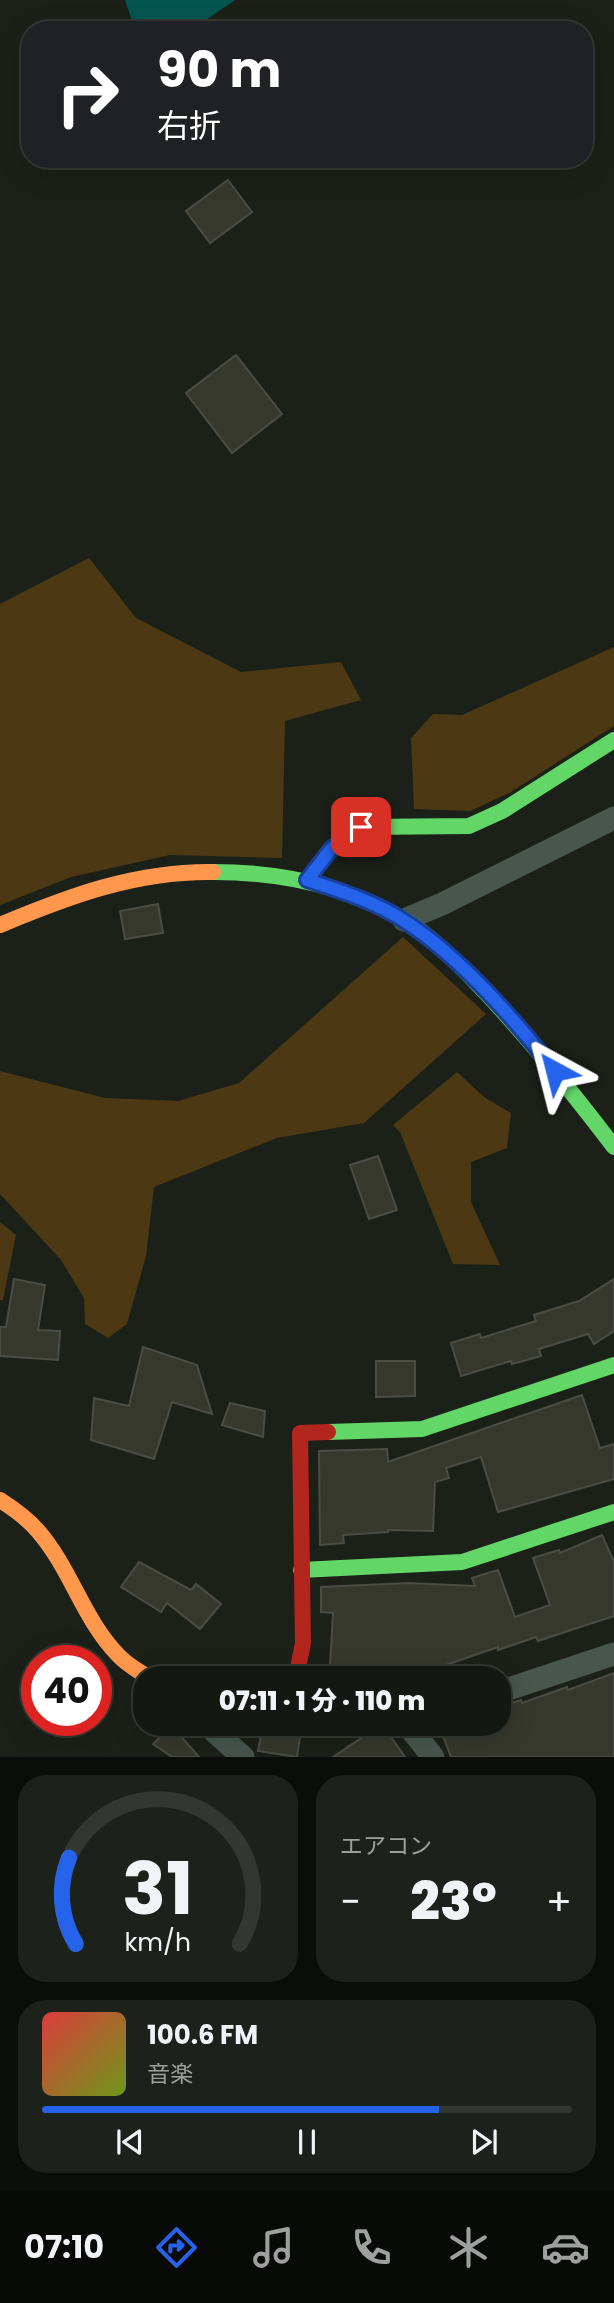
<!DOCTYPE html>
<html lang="ja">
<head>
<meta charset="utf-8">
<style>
  :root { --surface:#141812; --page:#1d211b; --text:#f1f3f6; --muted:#9da09f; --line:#333732; --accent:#2563eb }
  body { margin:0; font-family:Poppins,"Noto Sans JP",sans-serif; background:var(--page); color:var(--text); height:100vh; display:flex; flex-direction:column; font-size:26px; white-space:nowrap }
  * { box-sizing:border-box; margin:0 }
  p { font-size:23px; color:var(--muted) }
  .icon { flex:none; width:38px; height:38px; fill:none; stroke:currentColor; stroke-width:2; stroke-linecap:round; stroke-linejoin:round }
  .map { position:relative; height:1757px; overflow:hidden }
  .drawer { display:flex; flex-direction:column; gap:18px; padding:18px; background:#0b0d0a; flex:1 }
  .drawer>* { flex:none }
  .top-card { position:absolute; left:21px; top:21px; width:572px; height:147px; border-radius:28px; box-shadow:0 7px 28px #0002,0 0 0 2px var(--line); background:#202124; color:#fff; overflow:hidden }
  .speed { position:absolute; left:21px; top:1645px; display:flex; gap:14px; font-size:35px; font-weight:700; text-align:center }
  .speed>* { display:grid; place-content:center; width:91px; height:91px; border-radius:50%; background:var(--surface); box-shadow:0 7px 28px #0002,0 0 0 2px var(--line); line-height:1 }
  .speed .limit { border:10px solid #d22; background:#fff; color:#111 }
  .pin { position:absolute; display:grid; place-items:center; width:60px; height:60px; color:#fff; margin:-30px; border-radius:14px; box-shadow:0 4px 10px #0006 }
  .me { position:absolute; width:77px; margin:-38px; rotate:322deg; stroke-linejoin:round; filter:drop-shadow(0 0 5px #0008) }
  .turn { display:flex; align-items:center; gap:24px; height:147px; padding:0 21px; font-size:32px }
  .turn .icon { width:91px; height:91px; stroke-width:2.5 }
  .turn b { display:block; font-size:49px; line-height:60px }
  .big { font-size:52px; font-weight:800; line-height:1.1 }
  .drawer .tile { flex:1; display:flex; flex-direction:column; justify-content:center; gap:10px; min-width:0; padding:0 24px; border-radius:28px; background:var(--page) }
  .drawer .dial { align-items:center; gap:0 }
  .dial svg { height:182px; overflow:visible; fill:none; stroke:var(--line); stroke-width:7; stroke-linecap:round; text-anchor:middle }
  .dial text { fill:var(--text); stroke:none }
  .song { display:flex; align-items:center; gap:21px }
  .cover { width:84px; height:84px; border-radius:10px; background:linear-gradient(135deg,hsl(0 70% 55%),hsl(80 70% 35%)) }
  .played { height:7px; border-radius:4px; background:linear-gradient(90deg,var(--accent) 75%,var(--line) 75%) }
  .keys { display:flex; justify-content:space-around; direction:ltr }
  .heat { display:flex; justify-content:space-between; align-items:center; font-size:38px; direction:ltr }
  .drawer .tiles { flex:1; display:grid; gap:18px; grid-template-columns:1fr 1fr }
  .tile:last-child { grid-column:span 2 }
  .trip { position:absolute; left:133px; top:1666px; width:378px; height:70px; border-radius:28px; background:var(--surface); box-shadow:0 7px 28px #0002,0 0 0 2px var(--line); font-weight:800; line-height:70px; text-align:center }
  .dock { display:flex; height:112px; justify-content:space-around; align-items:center; background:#080a07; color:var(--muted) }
  .dock .icon { width:49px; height:49px }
  .dock .active { color:var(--accent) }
  .dock b { font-size:32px; color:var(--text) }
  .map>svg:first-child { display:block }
  .green { fill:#4d3814 }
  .water { fill:#045652 }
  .building { fill:#36382d; stroke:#4b4d45; stroke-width:2 }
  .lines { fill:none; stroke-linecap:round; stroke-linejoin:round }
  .street { stroke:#48564e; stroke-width:23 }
  .fast { stroke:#63d668; stroke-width:16 }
  .slow { stroke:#ff974d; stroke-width:16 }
  .jam { stroke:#b3261e; stroke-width:16 }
  .route-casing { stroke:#184099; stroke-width:18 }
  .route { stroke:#2563eb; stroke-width:12 }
</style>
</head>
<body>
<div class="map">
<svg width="614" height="1757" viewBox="0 0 614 1757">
  <rect width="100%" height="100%" fill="#1b2018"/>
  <g class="green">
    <polygon points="89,558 136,618 241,672 341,662 361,700 285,721 282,858 170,855 71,877 0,905 0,604"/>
    <polygon points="614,647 614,726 511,792 470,811 414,809 411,738 433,714 462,715"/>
    <polygon points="403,937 486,1014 364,1123 277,1138 154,1187 146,1256 127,1324 108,1338 85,1324 84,1298 61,1260 0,1194 0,1071 105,1098 178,1101 239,1083"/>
    <polygon points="457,1072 484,1097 511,1113 507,1148 471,1162 471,1202 500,1265 453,1264 400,1132 393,1125"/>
    <polygon points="0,1222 16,1235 3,1300 0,1300"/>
  </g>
  <polygon class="water" points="125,0 235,0 191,30 135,30"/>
  <g class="building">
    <polygon points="228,180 252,212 210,243 186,211"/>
    <polygon points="236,355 282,414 232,453 186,393"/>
    <polygon points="158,904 163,933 125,939 120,911"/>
    <polygon points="378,1156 397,1210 369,1219 350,1165"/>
    <polygon points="14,1279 45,1285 38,1330 60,1331 58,1360 0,1356 0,1327 6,1327"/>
    <polygon points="614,1279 614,1331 594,1344 588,1334 539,1349 541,1356 512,1364 511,1361 461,1376 451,1343 480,1334 481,1338 536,1321 534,1315 579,1301"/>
    <polygon points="143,1347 197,1365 212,1414 172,1402 154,1459 91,1440 94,1398 129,1406"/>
    <polygon points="376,1361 415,1361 415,1396 376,1397"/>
    <polygon points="582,1395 600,1448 614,1444 614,1479 498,1512 481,1457 446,1468 449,1478 435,1482 433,1531 388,1530 388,1532 343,1535 344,1543 320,1545 319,1451 387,1449 388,1462"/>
    <polygon points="230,1403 265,1411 263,1437 222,1425"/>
    <polygon points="602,1535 614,1562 614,1616 538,1641 536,1637 498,1650 498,1647 440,1667 440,1673 404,1671 404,1675 375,1673 375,1669 330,1666 333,1613 321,1612 321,1587 408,1583 475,1586 472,1578 498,1570 515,1617 550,1605 533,1558 559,1550 560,1553"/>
    <polygon points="139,1562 191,1590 196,1584 221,1604 200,1629 167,1603 161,1612 121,1587"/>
    <polygon points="614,1673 614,1757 451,1757 440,1728 451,1724 499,1724 499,1707 521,1700 522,1703 567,1687 568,1690"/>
    <polygon points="263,1724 302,1724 297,1757 258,1751"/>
    <polygon points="382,1724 405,1757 333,1757"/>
    <polygon points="171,1725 199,1757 172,1757 153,1744"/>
  </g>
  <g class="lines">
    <g class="street">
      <polyline points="404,920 442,904 614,818"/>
      <polyline points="499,1692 614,1654"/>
      <polyline points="206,1724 243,1757"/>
      <polyline points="407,1724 433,1757"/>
    </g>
    <g class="fast">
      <path d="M213 872C279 872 344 885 401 918 434 937 459 965 485 992 531 1041 573 1093 614 1147"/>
      <polyline points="307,880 332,848 361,827 469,826 502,811 614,740"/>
      <polyline points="328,1432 422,1429 614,1365"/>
      <polyline points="301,1570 462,1562 614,1512"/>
    </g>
    <g class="slow">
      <path d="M0 925C69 896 136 871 213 872"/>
      <path d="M0 1500C14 1509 27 1518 38 1531 71 1569 83 1619 118 1655 127 1665 139 1671 149 1678"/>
    </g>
    <polyline class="jam" points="296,1678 303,1643 300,1433 328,1432"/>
  </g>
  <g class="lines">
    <defs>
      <path id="route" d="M361 827 332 848 307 880C341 891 376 902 406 922 461 958 515 1020 555 1071"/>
    </defs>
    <use href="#route" class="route-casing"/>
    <use href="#route" class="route"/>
  </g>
</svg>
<div class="speed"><div class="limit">40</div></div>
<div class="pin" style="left:361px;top:827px;background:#d93025"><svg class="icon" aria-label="arrive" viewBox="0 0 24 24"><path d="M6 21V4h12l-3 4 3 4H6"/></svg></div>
<svg class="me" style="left:555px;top:1071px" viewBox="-20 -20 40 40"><path d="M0-17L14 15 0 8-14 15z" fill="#2563eb" stroke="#fff" stroke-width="4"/></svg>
<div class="trip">07:11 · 1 分 · 110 m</div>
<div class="top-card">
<div class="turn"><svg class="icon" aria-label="right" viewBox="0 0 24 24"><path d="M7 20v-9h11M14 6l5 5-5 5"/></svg><div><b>90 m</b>右折</div></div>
</div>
</div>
<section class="drawer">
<div class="tiles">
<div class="tile dial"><svg viewBox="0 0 100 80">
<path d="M14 69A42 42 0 1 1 86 69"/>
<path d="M14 69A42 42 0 0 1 11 31" stroke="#2563eb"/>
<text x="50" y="56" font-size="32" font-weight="700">31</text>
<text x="50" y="72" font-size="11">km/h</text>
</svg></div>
<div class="tile"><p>エアコン</p>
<div class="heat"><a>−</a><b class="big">23°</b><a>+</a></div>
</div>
<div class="tile">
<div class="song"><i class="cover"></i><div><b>100.6 FM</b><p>音楽</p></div></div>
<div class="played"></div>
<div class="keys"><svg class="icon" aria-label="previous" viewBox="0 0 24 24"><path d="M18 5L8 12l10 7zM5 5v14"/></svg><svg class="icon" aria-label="pause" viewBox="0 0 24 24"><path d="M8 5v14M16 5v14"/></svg><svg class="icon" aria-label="next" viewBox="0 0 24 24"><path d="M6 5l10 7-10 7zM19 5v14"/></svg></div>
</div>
</div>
</section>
<nav class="dock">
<b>07:10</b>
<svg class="icon active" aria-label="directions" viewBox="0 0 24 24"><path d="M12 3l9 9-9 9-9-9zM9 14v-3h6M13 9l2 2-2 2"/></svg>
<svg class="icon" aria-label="music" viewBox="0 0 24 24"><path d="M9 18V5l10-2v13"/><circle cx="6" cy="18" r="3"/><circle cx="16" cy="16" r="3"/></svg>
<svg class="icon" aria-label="phone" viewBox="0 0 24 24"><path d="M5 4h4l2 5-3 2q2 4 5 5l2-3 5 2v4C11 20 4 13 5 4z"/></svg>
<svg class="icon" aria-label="climate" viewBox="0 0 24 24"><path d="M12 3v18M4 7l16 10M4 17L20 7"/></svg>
<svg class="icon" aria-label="car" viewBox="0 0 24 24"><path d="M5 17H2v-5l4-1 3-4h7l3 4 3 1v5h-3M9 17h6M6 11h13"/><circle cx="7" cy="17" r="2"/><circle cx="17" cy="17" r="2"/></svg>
</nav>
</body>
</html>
